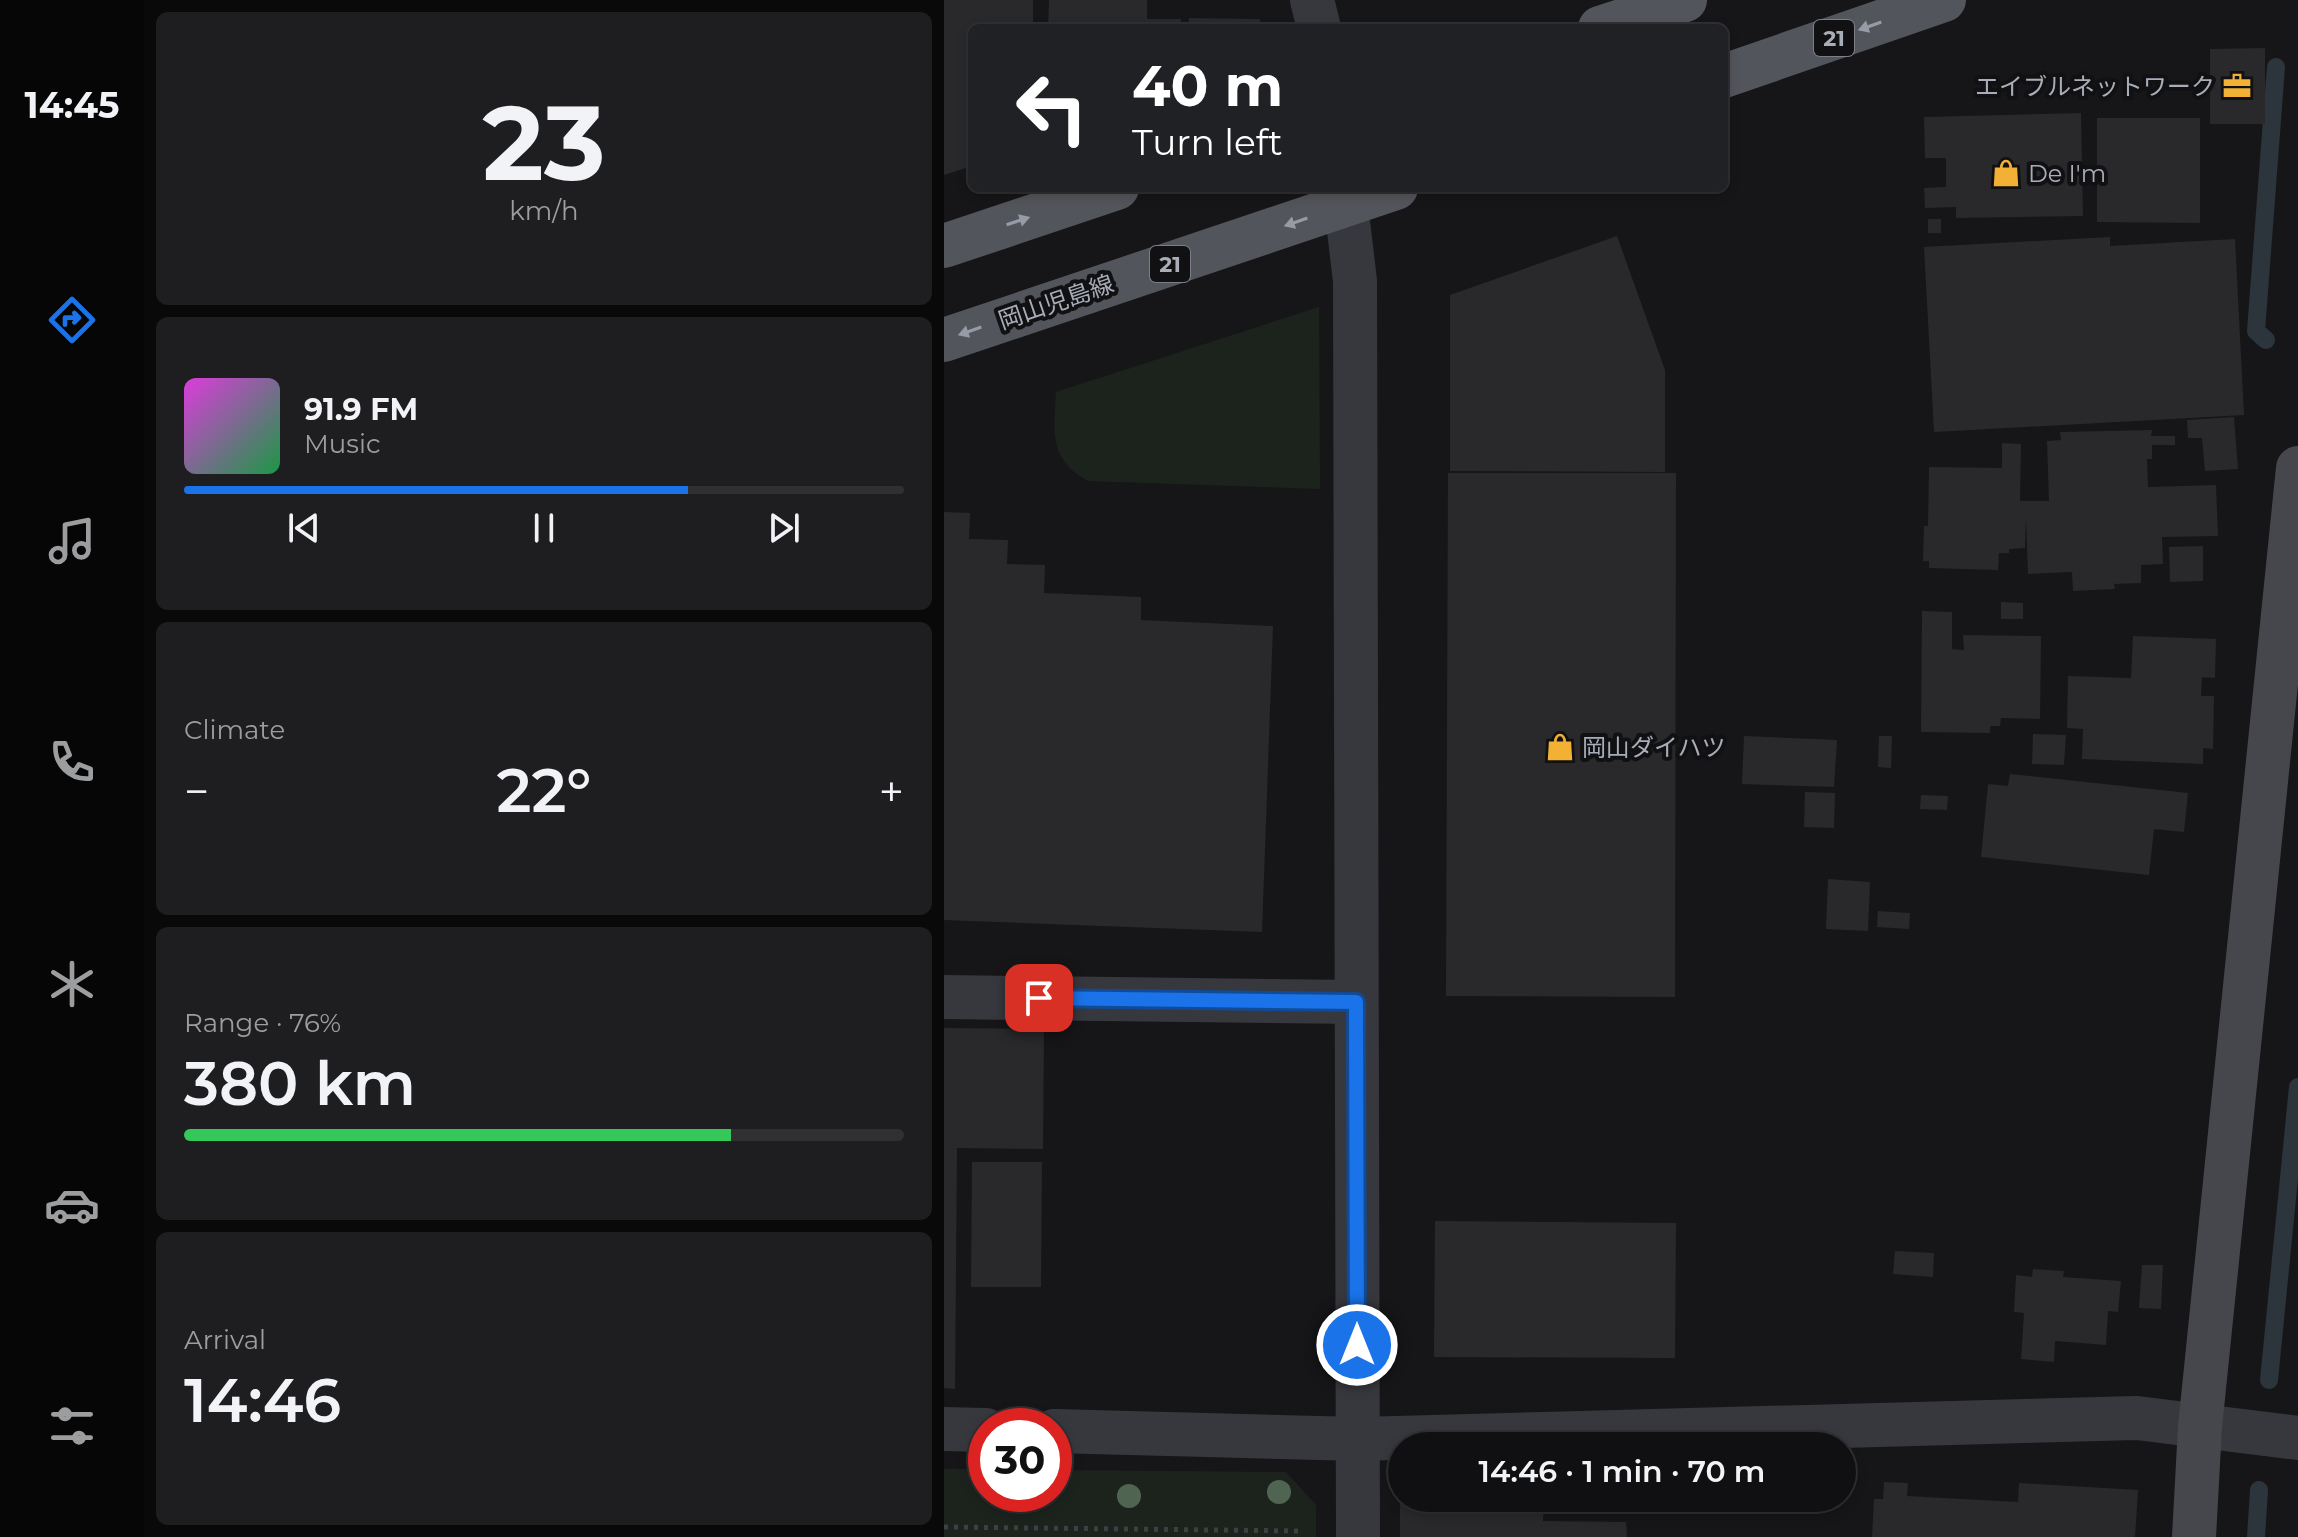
<!DOCTYPE html>
<html lang="en">
<head>
<meta charset="utf-8">
<style>
  :root { --surface:#101012; --page:#1e1e20; --text:#f1f3f6; --muted:#9c9d9f; --line:#303032; --accent:#1a73e8 }
  body { margin:0; font-family:Montserrat,"Noto Sans JP",sans-serif; background:var(--page); color:var(--text); height:100vh; display:flex; flex-direction:column; font-size:30px; white-space:nowrap }
  * { box-sizing:border-box; margin:0 }
  p { font-size:26px; color:var(--muted) }
  .icon { flex:none; width:44px; height:44px; fill:none; stroke:currentColor; stroke-width:2; stroke-linecap:round; stroke-linejoin:round }
  .map { position:relative; flex:1; overflow:hidden }
  .details { display:flex; flex-direction:column; gap:12px; padding:12px; background:#09090a; width:800px }
  .details>* { flex:none }
  .top-card { position:absolute; left:24px; top:24px; width:760px; height:168px; border-radius:12px; box-shadow:0 4px 12px #0003,0 0 0 2px var(--line); background:#202124; color:#fff; overflow:hidden }
  .speed { position:absolute; left:24px; top:1408px; display:flex; gap:16px; font-size:40px; font-weight:700; text-align:center }
  .speed>* { display:grid; place-content:center; width:104px; height:104px; border-radius:50%; background:var(--surface); box-shadow:0 4px 12px #0003,0 0 0 2px var(--line); line-height:1 }
  .speed .limit { border:12px solid #d22; background:#fff; color:#111 }
  .pin { position:absolute; display:grid; place-items:center; width:68px; height:68px; color:#fff; margin:-34px; border-radius:16px; box-shadow:0 4px 12px #0006 }
  .me { position:absolute; width:88px; margin:-44px; rotate:0deg; stroke-linejoin:round; filter:drop-shadow(0 0 6px #0008) }
  .turn { display:flex; align-items:center; gap:28px; height:168px; padding:0 32px; font-size:36px }
  .turn .icon { width:104px; height:104px; stroke-width:2.5 }
  .turn b { display:block; font-size:56px; line-height:68px }
  .big { font-size:60px; font-weight:600; line-height:1.1 }
  .details .tile { flex:1; display:flex; flex-direction:column; justify-content:center; gap:12px; min-width:0; padding:0 28px; border-radius:12px; background:var(--page) }
  .details .dial { align-items:center; gap:0 }
  .dial b { font-size:104px; line-height:1 }
  .song { display:flex; align-items:center; gap:24px }
  .cover { width:96px; height:96px; border-radius:12px; background:linear-gradient(135deg,hsl(300 70% 55%),hsl(140 70% 35%)) }
  .played { height:8px; border-radius:4px; background:linear-gradient(90deg,var(--accent) 70%,var(--line) 70%) }
  .keys { display:flex; justify-content:space-around; direction:ltr }
  .heat { display:flex; justify-content:space-between; align-items:center; font-size:44px; direction:ltr }
  .charge { height:12px; border-radius:6px; background:linear-gradient(90deg,#34c759 76%,var(--line) 0) }
  .trip { position:absolute; left:444px; top:1432px; width:468px; height:80px; border-radius:40px; background:var(--surface); box-shadow:0 4px 12px #0003,0 0 0 2px var(--line); font-weight:600; line-height:80px; text-align:center }
  main { display:flex; flex:1; min-height:0 }
  .menu { display:flex; flex-direction:column; width:144px; justify-content:space-around; align-items:center; background:#060607; color:var(--muted) }
  .menu .icon { width:56px; height:56px }
  .menu .active { color:var(--accent) }
  .menu b { font-size:36px; color:var(--text) }
  .map>svg:first-child { display:block }
  .green { fill:#1c231d }
  .lines { fill:none; stroke-linecap:round; stroke-linejoin:round }
  .stream { stroke:#2c353c; stroke-width:18 }
  .building { fill:#29292c }
  .path { stroke:#3d3f44; stroke-width:5; stroke-dasharray:4 6; stroke-linecap:butt }
  .street { stroke:#37383d; stroke-width:44 }
  .secondary { stroke:#45474d; stroke-width:44 }
  .primary { stroke:#53555c; stroke-width:44 }
  .tree { fill:#506452 }
  .oneway { fill:#979ba6 }
  .route-casing { stroke:#114b97; stroke-width:20 }
  .route { stroke:#1a73e8; stroke-width:14 }
  .labels { text-anchor:middle; dominant-baseline:central; stroke-width:8; stroke-linejoin:round; paint-order:stroke }
  .shield { fill:#111113; stroke:#7b7e86; stroke-width:2 }
  .shield-label { font-size:22px; font-weight:bold; fill:#a8adb8 }
  .poi-label { font-size:24px; fill:#a8adb8; stroke:#111113; text-anchor:start }
  .street-label { font-size:24px; fill:#a8adb8; stroke:#111113 }
</style>
</head>
<body>
<main>
<nav class="menu">
<b>14:45</b>
<svg class="icon active" aria-label="directions" viewBox="0 0 24 24"><path d="M12 3l9 9-9 9-9-9zM9 14v-3h6M13 9l2 2-2 2"/></svg>
<svg class="icon" aria-label="music" viewBox="0 0 24 24"><path d="M9 18V5l10-2v13"/><circle cx="6" cy="18" r="3"/><circle cx="16" cy="16" r="3"/></svg>
<svg class="icon" aria-label="phone" viewBox="0 0 24 24"><path d="M5 4h4l2 5-3 2q2 4 5 5l2-3 5 2v4C11 20 4 13 5 4z"/></svg>
<svg class="icon" aria-label="climate" viewBox="0 0 24 24"><path d="M12 3v18M4 7l16 10M4 17L20 7"/></svg>
<svg class="icon" aria-label="car" viewBox="0 0 24 24"><path d="M5 17H2v-5l4-1 3-4h7l3 4 3 1v5h-3M9 17h6M6 11h13"/><circle cx="7" cy="17" r="2"/><circle cx="17" cy="17" r="2"/></svg>
<svg class="icon" aria-label="filters" viewBox="0 0 24 24"><path d="M4 7h16M4 17h16"/><circle cx="9" cy="7" r="2"/><circle cx="15" cy="17" r="2"/></svg>
</nav>
<section class="details">
<div class="tile dial"><b>23</b><p>km/h</p></div>
<div class="tile">
<div class="song"><i class="cover"></i><div><b>91.9 FM</b><p>Music</p></div></div>
<div class="played"></div>
<div class="keys"><svg class="icon" aria-label="previous" viewBox="0 0 24 24"><path d="M18 5L8 12l10 7zM5 5v14"/></svg><svg class="icon" aria-label="pause" viewBox="0 0 24 24"><path d="M8 5v14M16 5v14"/></svg><svg class="icon" aria-label="next" viewBox="0 0 24 24"><path d="M6 5l10 7-10 7zM19 5v14"/></svg></div>
</div>
<div class="tile"><p>Climate</p>
<div class="heat"><a>−</a><b class="big">22°</b><a>+</a></div>
</div>
<div class="tile"><p>Range · 76%</p><b class="big">380 km</b><div class="charge"></div></div>
<div class="tile"><p>Arrival</p><b class="big">14:46</b></div>
</section>
<div class="map">
<svg width="1354" height="1537" viewBox="0 0 1354 1537">
  <rect width="100%" height="100%" fill="#161618"/>
  <g class="green">
    <path d="M375 307 376 489 144 481C104 459 110 431 112 392Z"/>
    <polygon points="0,1469 42,1469 42,1494 110,1494 110,1470 342,1472 372,1505 372,1537 0,1537"/>
  </g>
  <g class="lines">
    <g class="stream">
      <polyline points="1322,340 1312,331 1332,67"/>
      <polyline points="1325,1380 1354,1087"/>
      <polyline points="1312,1537 1315,1490"/>
    </g>
  </g>
  <g class="building">
    <polygon points="0,0 89,0 89,28 28,28 28,166 0,175"/>
    <polygon points="105,0 203,0 203,19 237,19 237,28 104,28"/>
    <polygon points="245,18 316,19 316,28 244,28"/>
    <polygon points="1321,48 1321,124 1266,124 1266,49"/>
    <polygon points="1137,113 1139,216 1012,218 1012,207 981,208 980,188 1002,187 1002,158 981,158 980,117"/>
    <polygon points="1153,118 1256,118 1256,223 1153,222"/>
    <rect x="984" y="219" width="13" height="14"/>
    <polygon points="673,236 721,370 721,472 506,471 506,295"/>
    <polygon points="1166,237 1166,246 1291,239 1300,415 990,432 980,247"/>
    <polygon points="1290,417 1294,469 1261,471 1258,438 1244,438 1243,420"/>
    <polygon points="1208,430 1207,436 1231,436 1231,445 1208,445 1208,459 1203,459 1204,487 1272,485 1274,536 1218,537 1219,564 1197,565 1197,583 1170,584 1171,589 1129,591 1128,572 1084,574 1082,516 1081,548 1065,549 1065,553 1055,553 1054,570 985,568 985,561 979,561 980,526 984,526 985,467 1058,468 1058,443 1077,444 1076,501 1105,501 1103,441 1117,440 1116,432"/>
    <polygon points="504,473 732,473 731,997 502,996"/>
    <polygon points="0,512 26,513 25,539 64,540 63,564 101,565 100,593 197,597 197,620 329,626 318,932 0,920"/>
    <polygon points="1259,546 1259,581 1226,582 1225,547"/>
    <polygon points="1057,602 1079,603 1079,619 1057,619"/>
    <polygon points="978,611 1008,612 1008,649 1020,650 1019,635 1097,636 1096,719 1057,718 1056,726 1046,726 1046,733 977,732"/>
    <polygon points="1189,636 1272,639 1271,678 1258,677 1257,696 1270,696 1269,749 1259,748 1259,764 1138,759 1139,729 1123,728 1124,676 1187,678"/>
    <polygon points="1089,734 1122,735 1120,765 1088,764"/>
    <polygon points="800,736 893,740 890,787 798,784"/>
    <polygon points="935,736 948,736 947,768 934,767"/>
    <polygon points="1066,774 1244,793 1240,832 1210,829 1205,875 1037,857 1044,784 1064,786"/>
    <polygon points="861,792 891,793 890,828 860,827"/>
    <polygon points="977,795 1004,796 1003,810 976,809"/>
    <polygon points="884,879 926,882 924,931 882,929"/>
    <polygon points="934,911 966,913 965,929 933,927"/>
    <polygon points="0,1028 100,1029 99,1149 13,1148 11,1389 0,1388"/>
    <polygon points="28,1162 98,1162 97,1287 27,1287"/>
    <polygon points="491,1221 732,1223 731,1358 490,1357"/>
    <polygon points="951,1251 990,1253 989,1277 949,1274"/>
    <polygon points="1198,1265 1219,1265 1217,1309 1195,1308"/>
    <polygon points="1089,1269 1120,1271 1119,1277 1177,1281 1174,1312 1164,1311 1162,1345 1111,1341 1110,1362 1077,1359 1080,1313 1070,1312 1072,1275 1088,1277"/>
    <polygon points="940,1482 964,1483 963,1496 1074,1502 1075,1483 1194,1490 1191,1537 928,1537 930,1499 939,1499"/>
    <polygon points="459,1498 600,1498 599,1521 682,1522 683,1537 456,1537 456,1500"/>
  </g>
  <g class="lines">
    <polyline class="path" points="0,1527 359,1531"/>
    <g class="street">
      <polyline points="368,0 375,28"/>
      <polyline points="400,188 411,281 414,1537"/>
      <polyline points="0,997 412,1002"/>
      <polyline points="0,1429 42,1430"/>
      <polyline points="110,1431 414,1439 1193,1418 1354,1438"/>
    </g>
    <polyline class="secondary" points="1250,1537 1256,1427 1354,468"/>
    <g class="primary">
      <polyline points="656,28 741,0"/>
      <polyline points="780,76 1000,0"/>
      <polyline points="0,246 173,188"/>
      <polyline points="0,340 452,188"/>
    </g>
  </g>
  <g class="tree">
    <circle cx="335" cy="1492" r="12"/>
    <circle cx="185" cy="1496" r="12"/>
  </g>
  <defs><path id="oneway-solid" d="M-6-.8H1V-3.2L6.5 0L1 3.2V.8H-6Z" transform="scale(2)"/></defs>
  <g class="oneway">
    <use href="#oneway-solid" transform="translate(926 26) rotate(161)"/>
    <use href="#oneway-solid" transform="translate(74 221) rotate(-18)"/>
    <use href="#oneway-solid" transform="translate(352 222) rotate(161)"/>
    <use href="#oneway-solid" transform="translate(26 331) rotate(161)"/>
  </g>
  <g class="lines">
    <defs>
      <polyline id="route" points="95,998 412,1002 413,1345"/>
    </defs>
    <use href="#route" class="route-casing"/>
    <use href="#route" class="route"/>
  </g>
  <defs>
    <symbol id="office-bare" viewBox="-9 -9 18 18"><path d="M-6-3h4V-5.5h4V-3h4V5H-6ZM-1-4.5V-3h2v-1.5ZM-6 0V1H6V0Z" fill="#f2b134" stroke="#111113" stroke-width="2.5" paint-order="stroke"/></symbol>
    <symbol id="shop-bare" viewBox="-9 -9 18 18"><path d="M-5-2.5h2.3a2.7 3.5 0 0 1 5.4 0H5L5.5 6h-11ZM-1.5-2.5h3a1.5 2.3 0 0 0-3 0Z" fill="#f2b134" stroke="#111113" stroke-width="2.5" paint-order="stroke"/></symbol>
  </defs>
  <g fill-rule="evenodd">
    <use href="#office-bare" x="1273" y="66" width="40" height="40"/>
    <use href="#shop-bare" x="1042" y="153" width="40" height="40"/>
    <use href="#shop-bare" x="596" y="727" width="40" height="40"/>
  </g>
  <g class="labels">
    <g class="shield">
      <rect x="870" y="20" width="40" height="36" rx="6"/>
      <rect x="206" y="246" width="40" height="36" rx="6"/>
    </g>
    <g class="shield-label">
      <text x="890" y="38">21</text>
      <text x="226" y="264">21</text>
    </g>
    <g class="poi-label">
      <text x="1271" y="86" text-anchor="end">エイブルネットワーク</text>
      <text x="1084" y="173">De I'm</text>
      <text x="638" y="747">岡山ダイハツ</text>
    </g>
    <g class="street-label">
      <text transform="translate(112 302) rotate(-19)">岡山児島線</text>
    </g>
  </g>
</svg>
<div class="speed"><div class="limit">30</div></div>
<div class="pin" style="left:95px;top:998px;background:#d93025"><svg class="icon" aria-label="arrive" viewBox="0 0 24 24"><path d="M6 21V4h12l-3 4 3 4H6"/></svg></div>
<svg class="me" style="left:413px;top:1345px" viewBox="-20 -20 40 40"><circle r="17" fill="#1a73e8" stroke="#fff" stroke-width="3"/><path d="M0-11L8 9 0 5-8 9z" fill="#fff"/></svg>
<div class="trip">14:46 · 1 min · 70 m</div>
<div class="top-card">
<div class="turn"><svg class="icon" aria-label="left" viewBox="0 0 24 24"><path d="M17 20v-9H6M10 6l-5 5 5 5"/></svg><div><b>40 m</b>Turn left</div></div>
</div>
</div>
</main>
</body>
</html>
